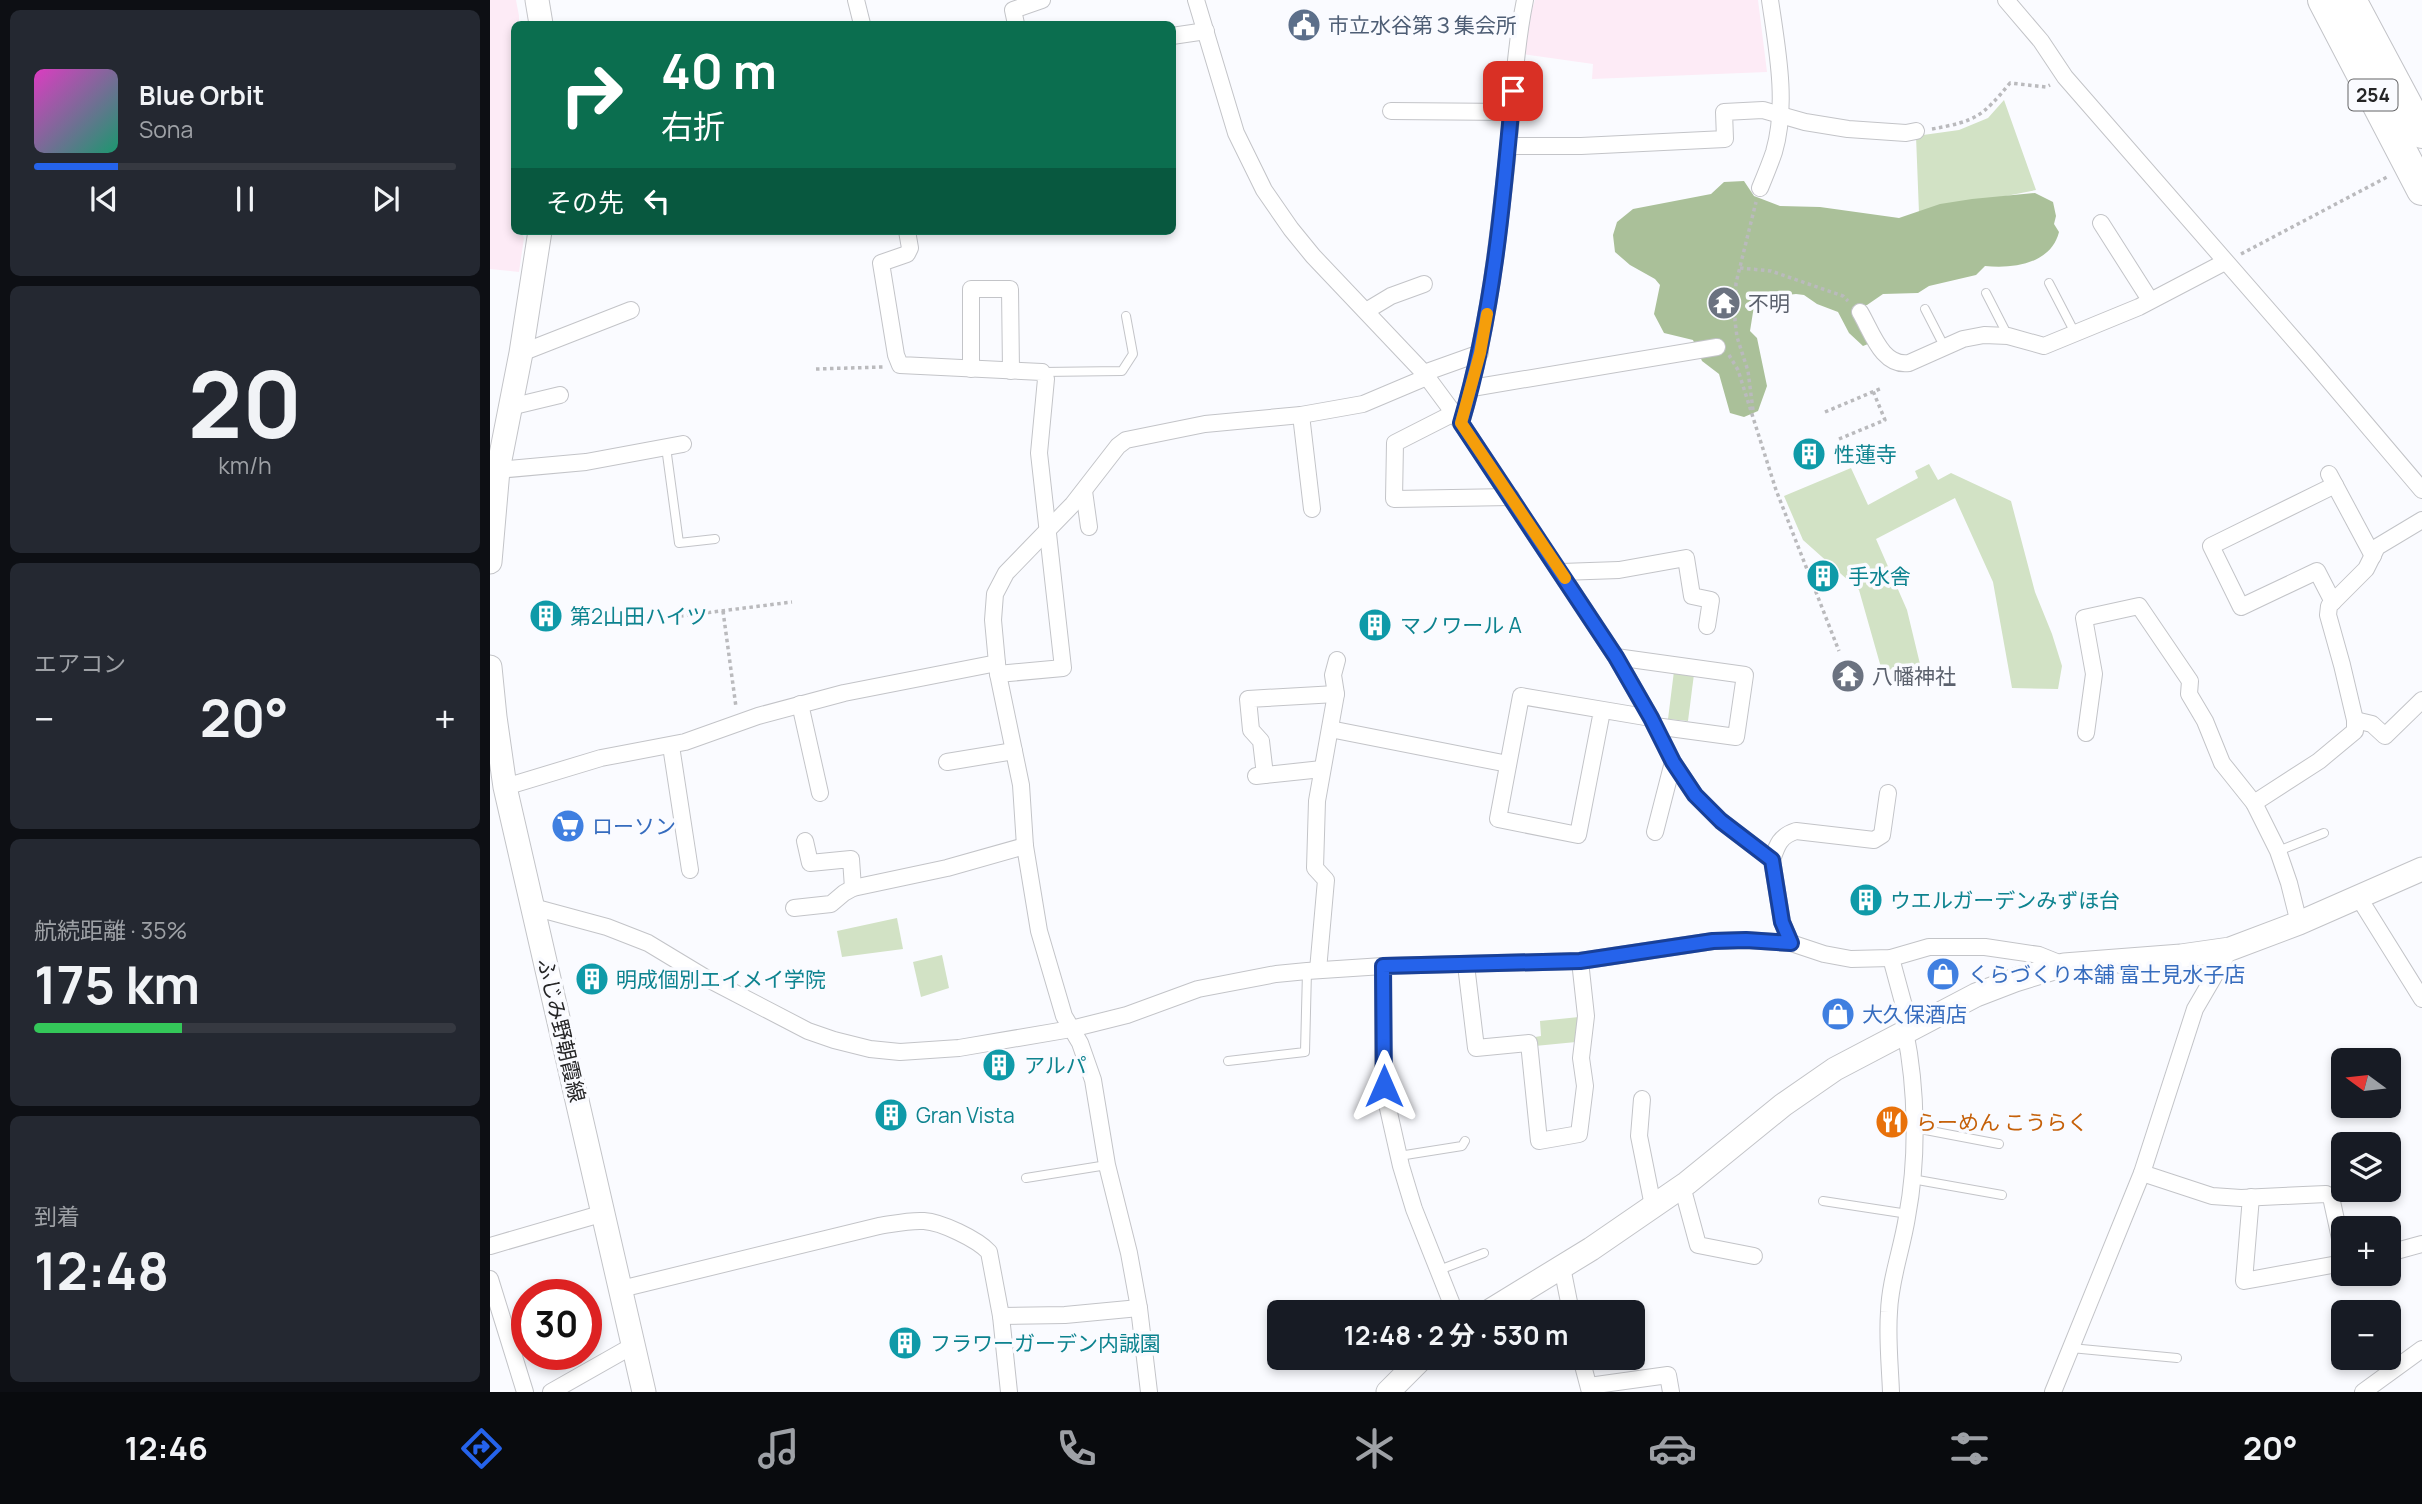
<!DOCTYPE html>
<html lang="ja">
<head>
<meta charset="utf-8">
<style>
  :root { --surface:#171b24; --page:#242831; --text:#f1f3f6; --muted:#9ea1a6; --line:#363941; --accent:#2563eb }
  body { margin:0; font-family:Manrope,"Noto Sans JP",sans-serif; background:var(--page); color:var(--text); height:100vh; display:flex; flex-direction:column; font-size:26px; white-space:nowrap }
  * { box-sizing:border-box; margin:0 }
  p { font-size:23px; color:var(--muted) }
  .icon { flex:none; width:38px; height:38px; fill:none; stroke:currentColor; stroke-width:2; stroke-linecap:round; stroke-linejoin:round }
  .map { position:relative; flex:1; overflow:hidden }
  .sheet { display:flex; flex-direction:column; gap:10px; padding:10px; background:#0d0f14; width:490px }
  .sheet>* { flex:none }
  .guide { position:absolute; left:21px; top:21px; width:665px; height:214px; border-radius:10px; box-shadow:0 4px 10px #0003; background:#0b6e4f; color:#fff; overflow:hidden }
  .needle { width:46px; rotate:285deg }
  .controls { position:absolute; left:1841px; top:1048px; display:grid; gap:14px }
  .controls a { display:grid; place-items:center; width:70px; height:70px; border-radius:10px; background:var(--surface); box-shadow:0 4px 10px #0003; font-size:35px }
  .speed { position:absolute; left:21px; top:1279px; display:flex; gap:14px; font-size:35px; font-weight:700; text-align:center }
  .speed>* { display:grid; place-content:center; width:91px; height:91px; border-radius:50%; background:var(--surface); box-shadow:0 4px 10px #0003; line-height:1 }
  .speed .limit { border:10px solid #d22; background:#fff; color:#111 }
  .pin { position:absolute; display:grid; place-items:center; width:60px; height:60px; color:#fff; margin:-30px; border-radius:14px; box-shadow:0 4px 10px #0006 }
  .me { position:absolute; width:77px; margin:-38px; rotate:0deg; stroke-linejoin:round; filter:drop-shadow(0 0 5px #0008) }
  .turn { display:flex; align-items:center; gap:24px; height:147px; padding:0 35px; font-size:32px }
  .turn .icon { width:91px; height:91px; stroke-width:2.5 }
  .turn b { display:block; font-size:49px; line-height:60px }
  .then { display:flex; align-items:center; height:66px; padding:0 35px; background:#0003; gap:14px; font-size:26px }
  .big { font-size:52px; font-weight:700; line-height:1.1 }
  .sheet .card { flex:1; display:flex; flex-direction:column; justify-content:center; gap:10px; min-width:0; padding:0 24px; border-radius:10px; background:var(--page) }
  .sheet .dial { align-items:center; gap:0 }
  .dial b { font-size:91px; line-height:1 }
  .song { display:flex; align-items:center; gap:21px }
  .cover { width:84px; height:84px; border-radius:10px; background:linear-gradient(135deg,hsl(310 70% 55%),hsl(160 70% 35%)) }
  .played { height:7px; border-radius:4px; background:linear-gradient(90deg,var(--accent) 20%,var(--line) 20%) }
  .keys { display:flex; justify-content:space-around; direction:ltr }
  .heat { display:flex; justify-content:space-between; align-items:center; font-size:38px; direction:ltr }
  .charge { height:10px; border-radius:5px; background:linear-gradient(90deg,#34c759 35%,var(--line) 0) }
  .trip { position:absolute; left:777px; top:1300px; width:378px; height:70px; border-radius:10px; background:var(--surface); box-shadow:0 4px 10px #0003; font-weight:700; line-height:70px; text-align:center }
  .menu { display:flex; height:112px; justify-content:space-around; align-items:center; background:#090b0e; color:var(--muted) }
  .menu .icon { width:49px; height:49px }
  .menu .selected { color:var(--accent) }
  .menu b { font-size:32px; color:var(--text) }
  main { display:flex; flex:1; min-height:0 }
  .map>svg:first-child { display:block }
  .education { fill:#fdebf6 }
  .green { fill:#d2e2c5 }
  .forest { fill:#aac099 }
  .lines { fill:none; stroke-linecap:round; stroke-linejoin:round }
  .lane-casing { stroke:#c3c4c8; stroke-width:10 }
  .street-casing { stroke:#c3c4c8; stroke-width:18 }
  .secondary-casing { stroke:#c3c4c8; stroke-width:25 }
  .highway-casing { stroke:#c3c4c8; stroke-width:32 }
  .path { stroke:#bababd; stroke-width:3.5; stroke-dasharray:3.5 3.5; stroke-linecap:butt }
  .lane { stroke:#fff; stroke-width:8 }
  .street { stroke:#fff; stroke-width:16 }
  .secondary { stroke:#fff; stroke-width:23 }
  .highway { stroke:#fff; stroke-width:30 }
  .route-casing { stroke:#184099; stroke-width:18 }
  .route { stroke:#2563eb; stroke-width:12 }
  .slow { stroke:#f59e0b; stroke-width:12 }
  .labels { text-anchor:middle; dominant-baseline:central; stroke-width:7; stroke-linejoin:round; paint-order:stroke }
  .shield { fill:#fafbff; stroke:#656567; stroke-width:2 }
  .shield-label { font-size:19px; font-weight:bold; fill:#252526 }
  .service-label { font-size:21px; fill:#4e5e75; stroke:#fafbff; text-anchor:start }
  .worship-label { font-size:21px; fill:#5b616d; stroke:#fafbff; text-anchor:start }
  .culture-label { font-size:21px; fill:#0d838f; stroke:#fafbff; text-anchor:start }
  .shop-label { font-size:21px; fill:#366cbe; stroke:#fafbff; text-anchor:start }
  .street-label { font-size:21px; fill:#252526; stroke:#fafbff }
  .food-label { font-size:21px; fill:#c56008; stroke:#fafbff; text-anchor:start }
</style>
</head>
<body>
<main>
<section class="sheet">
<div class="card">
<div class="song"><i class="cover"></i><div><b>Blue Orbit</b><p>Sona</p></div></div>
<div class="played"></div>
<div class="keys"><svg class="icon" aria-label="previous" viewBox="0 0 24 24"><path d="M18 5L8 12l10 7zM5 5v14"/></svg><svg class="icon" aria-label="pause" viewBox="0 0 24 24"><path d="M8 5v14M16 5v14"/></svg><svg class="icon" aria-label="next" viewBox="0 0 24 24"><path d="M6 5l10 7-10 7zM19 5v14"/></svg></div>
</div>
<div class="card dial"><b>20</b><p>km/h</p></div>
<div class="card"><p>エアコン</p>
<div class="heat"><a>−</a><b class="big">20°</b><a>+</a></div>
</div>
<div class="card"><p>航続距離 · 35%</p><b class="big">175 km</b><div class="charge"></div></div>
<div class="card"><p>到着</p><b class="big">12:48</b></div>
</section>
<div class="map">
<svg width="1932" height="1392" viewBox="0 0 1932 1392">
  <rect width="100%" height="100%" fill="#fafbff"/>
  <g class="education">
    <polygon points="0,0 26,0 29,16 29,24 24,24 24,231 31,231 34,238 29,272 0,269"/>
    <polygon points="1045,0 1268,0 1277,72 1102,79 1103,64 1033,54 1037,27"/>
  </g>
  <g class="green">
    <polygon points="1514,100 1546,190 1429,213 1426,136 1469,130 1498,118"/>
    <polygon points="1439,464 1448,480 1461,473 1521,501 1545,592 1562,634 1572,666 1568,689 1522,688 1503,582 1465,498 1386,539 1417,610 1430,664 1392,671 1369,590 1313,540 1294,496 1361,468 1378,505 1428,478 1425,471"/>
    <polygon points="1184,671 1204,674 1198,721 1178,719"/>
    <polygon points="407,918 413,949 352,957 347,931"/>
    <polygon points="452,955 459,988 431,997 423,962"/>
    <polygon points="1089,1017 1086,1042 1045,1046 1045,1037 1051,1036 1050,1021"/>
  </g>
  <path class="forest" d="M1254 181 1264 196 1290 206 1330 207 1409 218 1450 204 1482 199 1545 193 1563 202 1566 216 1564 224 1569 232C1561 264 1523 269 1495 266L1486 275 1439 286 1428 293 1393 294 1377 305 1367 307 1378 344 1373 346 1359 333 1348 312 1327 304 1314 295 1306 294 1297 295 1282 303 1264 306 1260 331 1267 338 1277 386 1268 411 1254 417 1240 413 1229 374 1212 361 1203 340 1174 333 1164 314 1170 285 1165 279 1140 265 1125 252 1123 235 1127 222 1143 209 1221 194 1234 182Z"/>
  <g class="lines">
    <defs>
      <g id="lane">
        <polyline points="1559,283 1585,333"/>
        <polyline points="1496,293 1518,336"/>
        <polyline points="1435,309 1454,346"/>
        <polyline points="552,372 632,371 643,354 636,316"/>
        <polyline points="176,447 189,543 225,539"/>
        <polyline points="1788,851 1834,833"/>
        <polyline points="738,1061 815,1052 817,971"/>
        <polyline points="1425,1128 1509,1144"/>
        <polyline points="909,1156 972,1146 975,1141"/>
        <polyline points="536,1178 617,1165"/>
        <polyline points="1422,1179 1512,1195"/>
        <polyline points="1333,1201 1418,1214"/>
        <polyline points="949,1270 994,1253"/>
        <polyline points="1581,1348 1687,1358"/>
      </g>
      <g id="street">
        <polyline points="366,0 372,24"/>
        <polyline points="706,0 746,133 774,190 801,229 823,256 934,373 971,423 1126,657 1161,718 1183,762 1205,795 1231,821 1282,860 1292,922 1301,943"/>
        <polyline points="1516,0 1551,41 1575,77 1820,358 1932,490"/>
        <polyline points="526,24 523,10 552,0"/>
        <polyline points="682,36 716,31"/>
        <polyline points="901,111 1021,112"/>
        <polyline points="1018,146 1091,146 1235,139 1234,112 1273,110 1315,122 1358,129 1416,133 1426,131"/>
        <path d="M1270 188C1275 176 1280 164 1284 152 1298 104 1287 48 1280 0"/>
        <polyline points="1611,223 1660,300"/>
        <polyline points="417,231 420,248 417,254 391,263 406,355 410,365 552,372 556,379 549,453 573,668 508,674"/>
        <polyline points="876,311 901,296 934,284"/>
        <path d="M1370 312C1382 332 1392 367 1419 363L1473 339 1494 335 1518 336 1554 346 1649 307 1735 262"/>
        <polyline points="31,353 141,310"/>
        <polyline points="481,369 481,289 520,289 521,371"/>
        <polyline points="934,373 990,353"/>
        <polyline points="982,388 1227,347"/>
        <polyline points="20,407 70,395"/>
        <polyline points="964,413 905,443 904,499 1021,497"/>
        <polyline points="811,415 822,509"/>
        <path d="M971 423C998 333 1008 242 1018 149 1023 99 1025 49 1035 0"/>
        <polyline points="8,470 96,462 193,444"/>
        <polyline points="1839,474 1883,556"/>
        <polyline points="594,491 599,527"/>
        <polyline points="1071,572 1129,570 1196,558 1202,596 1221,600 1217,626"/>
        <polyline points="1843,602 1827,571 1751,607 1721,546 1845,485"/>
        <polyline points="1126,657 1255,675 1246,737 1165,726"/>
        <polyline points="310,704 330,793"/>
        <polyline points="1112,711 1088,835 1008,819 1031,696 1161,718"/>
        <polyline points="1865,720 1882,724 1895,736 1932,700"/>
        <polyline points="840,729 1018,764"/>
        <polyline points="1596,733 1604,674 1594,618 1649,606 1700,681 1699,694 1715,721 1732,763 1764,803 1788,851 1799,883 1809,923"/>
        <polyline points="181,746 200,870"/>
        <polyline points="457,762 524,751"/>
        <polyline points="775,775 771,741 761,730 758,699 846,694"/>
        <polyline points="766,776 832,769"/>
        <polyline points="15,787 111,758 195,742 268,716 354,693 507,663"/>
        <polyline points="1764,803 1829,761 1865,731 1865,720 1852,665 1838,615 1839,606 1876,569 1887,547 1932,520"/>
        <polyline points="1165,832 1183,762"/>
        <polyline points="315,841 320,863 361,859 363,888"/>
        <path d="M1282 860C1287 845 1290 836 1306 831L1384 840 1392 835 1398 793"/>
        <polyline points="1869,898 1932,999"/>
        <polyline points="43,907 117,927 158,943 216,978 318,1031 344,1040 380,1049 410,1052 469,1048 581,1029 637,1015 708,989 786,974 817,971 893,966 1090,961 1223,941 1256,940 1301,943 1334,954 1361,959 1401,958 1439,947 1495,947 1549,955 1574,965"/>
        <polyline points="304,908 341,904 354,893 363,888 457,868 535,846"/>
        <polyline points="1401,958 1420,1028"/>
        <polyline points="976,965 986,1048 1039,1043 1049,1141 1089,1134 1095,1086 1091,1058 1096,1016 1090,961"/>
        <polyline points="893,966 893,1086 911,1166 924,1209 965,1312"/>
        <polyline points="828,970 836,880 825,868 827,801 846,694 843,675 847,660"/>
        <polyline points="1152,1099 1149,1136 1163,1206"/>
        <polyline points="1652,1173 1722,1196 1751,1198 1836,1194 1841,1197 1853,1252"/>
        <polyline points="1192,1186 1208,1245 1264,1256"/>
        <polyline points="1761,1197 1754,1281 1853,1263"/>
        <polyline points="0,1246 114,1213"/>
        <polyline points="1899,1253 1932,1244"/>
        <polyline points="1072,1267 1081,1312"/>
        <polyline points="0,1279 35,1392"/>
        <path d="M131 1289 389 1226C403 1224 419 1220 434 1221 451 1222 487 1239 499 1252L511 1316 519 1392"/>
        <polyline points="511,1316 575,1315 649,1308"/>
        <polyline points="1091,1358 1100,1392"/>
        <polyline points="1099,1386 1178,1375 1181,1392"/>
        <polyline points="61,1392 144,1345"/>
        <polyline points="659,1392 649,1308 639,1253 617,1165 603,1080 590,1043 574,1016 549,931 535,846 531,785 508,674 503,620 505,594 516,573 583,504 628,446 636,440 715,424 811,415 873,404 937,377"/>
        <path d="M1401 1392C1400 1366 1397 1338 1399 1312 1400 1280 1412 1249 1417 1217 1428 1159 1427 1089 1415 1031"/>
        <polyline points="1563,1392 1652,1173 1705,1009 1740,949"/>
        <polyline points="1873,1392 1932,1349"/>
      </g>
      <g id="secondary">
        <polyline points="47,0 51,24"/>
        <polyline points="0,562 8,470 31,353 50,231"/>
        <polyline points="0,667 5,717 15,787 154,1392"/>
        <polyline points="998,1312 1101,1249 1197,1183 1293,1105 1345,1069 1486,995 1525,980 1574,965 1691,956 1740,949 1809,923 1932,869"/>
        <polyline points="898,1392 932,1358"/>
      </g>
      <g id="highway">
        <polyline points="1833,0 1932,190"/>
        <polyline points="1861,0 1932,133"/>
      </g>
    </defs>
    <use href="#lane" class="lane-casing"/>
    <use href="#street" class="street-casing"/>
    <use href="#secondary" class="secondary-casing"/>
    <use href="#highway" class="highway-casing"/>
    <g class="path">
      <path d="M1442 129C1486 121 1492 117 1520 83L1556 87 1560 85"/>
      <polyline points="1751,254 1899,176"/>
      <polyline points="1250,268 1281,271 1353,296 1358,301"/>
      <polyline points="1239,355 1248,370 1286,490 1349,651"/>
      <polyline points="326,369 393,367"/>
      <polyline points="1263,410 1258,371 1247,337 1245,321 1246,283 1266,202"/>
      <polyline points="1335,412 1392,388"/>
      <polyline points="1349,439 1395,420 1383,391"/>
      <polyline points="233,611 246,707"/>
      <polyline points="183,617 302,602"/>
    </g>
    <use href="#lane" class="lane"/>
    <use href="#street" class="street"/>
    <use href="#secondary" class="secondary"/>
    <use href="#highway" class="highway"/>
  </g>
  <g class="lines">
    <defs>
      <path id="route" d="M894 1086 893 966 1090 961 1223 941 1256 940 1301 943 1292 922 1282 860 1231 821 1205 795 1183 762 1161 718 1126 657 971 423C1003 315 1013 203 1023 91"/>
    </defs>
    <use href="#route" class="route-casing"/>
    <use href="#route" class="route"/>
    <polyline class="slow" points="997,314 990,353 971,423 1075,578"/>
  </g>
  <defs>
    <symbol id="civic-disc" viewBox="-11 -11 22 22"><circle r="9.5" fill="#5c6f8a" stroke="#fafbff"/><path d="M-.6-6.5H3V-4.5H.6V-3L4-1V1h2V6H-6V1h2V-1L-.6-3ZM-1.2 2.5V6h2.4V2.5Z" fill="#fff"/></symbol>
    <symbol id="temple-disc" viewBox="-11 -11 22 22"><circle r="9.5" fill="#6b7280" stroke="#fafbff"/><path d="M0-6L5-2H3V0L6.5 2.5H4V6H1.5V3h-3V6H-4V2.5H-6.5L-3 0V-2H-5Z" fill="#fff"/></symbol>
    <symbol id="building-disc" viewBox="-11 -11 22 22"><circle r="9.5" fill="#0f9aa8" stroke="#fafbff"/><path d="M-4-6H4V6H1V3H-1V6H-4ZM-2.5-4.3h1.7v1.8h-1.7ZM.8-4.3h1.7v1.8H.8ZM-2.5-1h1.7V.8h-1.7ZM.8-1h1.7V.8H.8Z" fill="#fff"/></symbol>
    <symbol id="supermarket-disc" viewBox="-11 -11 22 22"><circle r="9.5" fill="#3f7fe0" stroke="#fafbff"/><path d="M-6-5.5h2.5l.6 2H6L4.5 2H-2.5L-4.4-4H-6ZM-1.5 3.2a1.3 1.3 0 1 0 .1 0ZM3 3.2a1.3 1.3 0 1 0 .1 0Z" fill="#fff"/></symbol>
    <symbol id="shop-disc" viewBox="-11 -11 22 22"><circle r="9.5" fill="#3f7fe0" stroke="#fafbff"/><path d="M-5-2.5h2.3a2.7 3.5 0 0 1 5.4 0H5L5.5 6h-11ZM-1.5-2.5h3a1.5 2.3 0 0 0-3 0Z" fill="#fff"/></symbol>
    <symbol id="restaurant-disc" viewBox="-11 -11 22 22"><circle r="9.5" fill="#e8710a" stroke="#fafbff"/><path d="M-5-6h1v4h1v-4h1v4h1v-4h1v5L-1.5 .5V6h-2V.5L-5-1ZM5-6V6H3V1.5H1.5Q1.5-4 5-6Z" fill="#fff"/></symbol>
  </defs>
  <g fill-rule="evenodd">
    <use href="#civic-disc" x="795" y="6" width="38" height="38"/>
    <use href="#temple-disc" x="1215" y="284" width="38" height="38"/>
    <use href="#building-disc" x="1300" y="435" width="38" height="38"/>
    <use href="#building-disc" x="1314" y="557" width="38" height="38"/>
    <use href="#building-disc" x="37" y="597" width="38" height="38"/>
    <use href="#building-disc" x="866" y="606" width="38" height="38"/>
    <use href="#temple-disc" x="1339" y="657" width="38" height="38"/>
    <use href="#supermarket-disc" x="59" y="807" width="38" height="38"/>
    <use href="#building-disc" x="1357" y="881" width="38" height="38"/>
    <use href="#shop-disc" x="1434" y="955" width="38" height="38"/>
    <use href="#building-disc" x="83" y="960" width="38" height="38"/>
    <use href="#shop-disc" x="1329" y="995" width="38" height="38"/>
    <use href="#building-disc" x="490" y="1046" width="38" height="38"/>
    <use href="#building-disc" x="382" y="1096" width="38" height="38"/>
    <use href="#restaurant-disc" x="1383" y="1103" width="38" height="38"/>
    <use href="#building-disc" x="396" y="1324" width="38" height="38"/>
  </g>
  <g class="labels">
    <rect class="shield" x="1858.5" y="79.5" width="49" height="31" rx="5"/>
    <g class="shield-label">
      <text x="1883" y="95">254</text>
    </g>
    <g class="service-label">
      <text x="838" y="25">市立水谷第３集会所</text>
    </g>
    <g class="worship-label">
      <text x="1258" y="303">不明</text>
      <text x="1382" y="676">八幡神社</text>
    </g>
    <g class="culture-label">
      <text x="1344" y="454">性蓮寺</text>
      <text x="1358" y="576">手水舎</text>
      <text x="80" y="616">第2山田ハイツ</text>
      <text x="910" y="625">マノワール A</text>
      <text x="1400" y="900">ウエルガーデンみずほ台</text>
      <text x="126" y="979">明成個別エイメイ学院</text>
      <text x="534" y="1065">アルパ</text>
      <text x="426" y="1115">Gran Vista</text>
      <text x="440" y="1343">フラワーガーデン内誠園</text>
    </g>
    <g class="shop-label">
      <text x="102" y="826">ローソン</text>
      <text x="1478" y="974">くらづくり本舗 富士見水子店</text>
      <text x="1372" y="1014">大久保酒店</text>
    </g>
    <g class="street-label">
      <text transform="translate(72 1030) rotate(77)">ふじみ野朝霞線</text>
    </g>
    <g class="food-label">
      <text x="1426" y="1122">らーめん こうらく</text>
    </g>
  </g>
</svg>
<div class="controls">
<a><svg class="needle" viewBox="-14 -14 28 28"><path d="M0-13l5 13h-10z" fill="#e53935"/><path d="M0 13l5-13h-10z" fill="#9ea1a6"/></svg></a>
<a><svg class="icon" aria-label="layers" viewBox="0 0 24 24"><path d="M12 4l9 5-9 5-9-5zM3 14l9 5 9-5"/></svg></a>
<a>+</a>
<a>−</a>
</div>
<div class="speed"><div class="limit">30</div></div>
<div class="pin" style="left:1023px;top:91px;background:#d93025"><svg class="icon" aria-label="arrive" viewBox="0 0 24 24"><path d="M6 21V4h12l-3 4 3 4H6"/></svg></div>
<svg class="me" style="left:894px;top:1086px" viewBox="-20 -20 40 40"><path d="M0-17L14 15 0 8-14 15z" fill="#2563eb" stroke="#fff" stroke-width="4"/></svg>
<div class="trip">12:48 · 2 分 · 530 m</div>
<div class="guide">
<div class="turn"><svg class="icon" aria-label="right" viewBox="0 0 24 24"><path d="M7 20v-9h11M14 6l5 5-5 5"/></svg><div><b>40 m</b>右折</div></div>
<div class="then">その先<svg class="icon" aria-label="left" viewBox="0 0 24 24"><path d="M17 20v-9H6M10 6l-5 5 5 5"/></svg></div>
</div>
</div>
</main>
<nav class="menu">
<b>12:46</b>
<svg class="icon selected" aria-label="directions" viewBox="0 0 24 24"><path d="M12 3l9 9-9 9-9-9zM9 14v-3h6M13 9l2 2-2 2"/></svg>
<svg class="icon" aria-label="music" viewBox="0 0 24 24"><path d="M9 18V5l10-2v13"/><circle cx="6" cy="18" r="3"/><circle cx="16" cy="16" r="3"/></svg>
<svg class="icon" aria-label="phone" viewBox="0 0 24 24"><path d="M5 4h4l2 5-3 2q2 4 5 5l2-3 5 2v4C11 20 4 13 5 4z"/></svg>
<svg class="icon" aria-label="climate" viewBox="0 0 24 24"><path d="M12 3v18M4 7l16 10M4 17L20 7"/></svg>
<svg class="icon" aria-label="car" viewBox="0 0 24 24"><path d="M5 17H2v-5l4-1 3-4h7l3 4 3 1v5h-3M9 17h6M6 11h13"/><circle cx="7" cy="17" r="2"/><circle cx="17" cy="17" r="2"/></svg>
<svg class="icon" aria-label="filters" viewBox="0 0 24 24"><path d="M4 7h16M4 17h16"/><circle cx="9" cy="7" r="2"/><circle cx="15" cy="17" r="2"/></svg>
<b>20°</b>
</nav>
</body>
</html>
